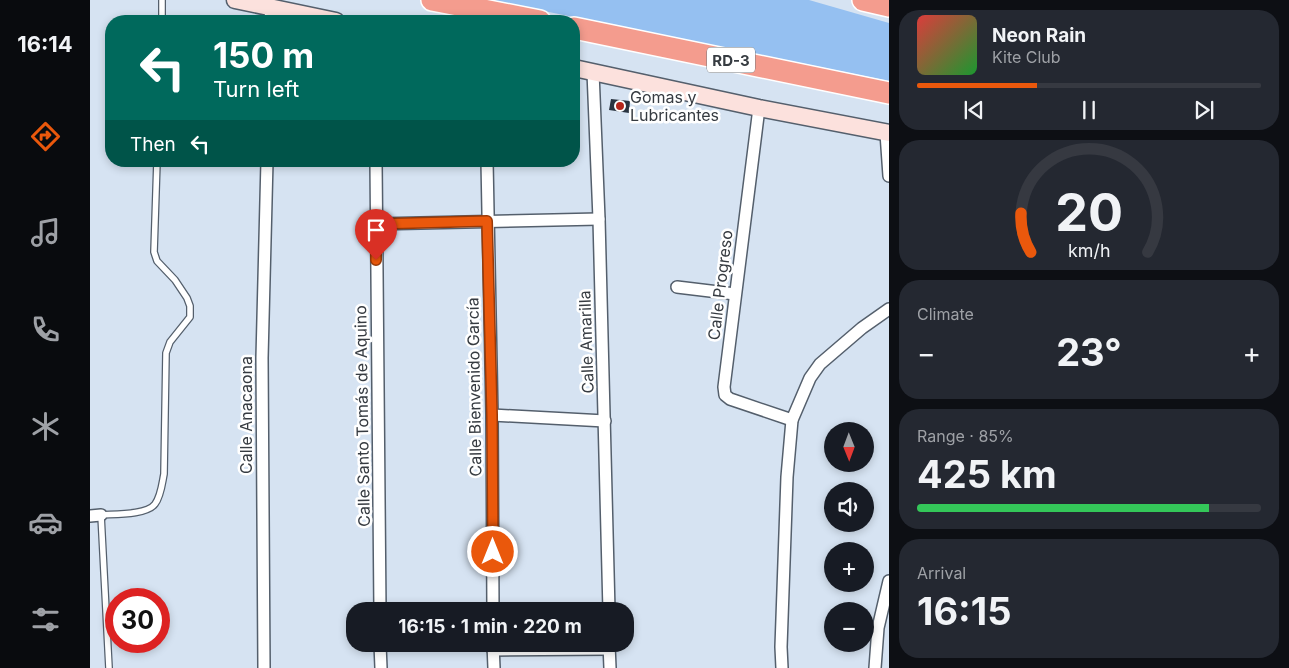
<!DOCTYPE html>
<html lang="en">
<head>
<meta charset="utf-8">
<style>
  :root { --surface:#171b24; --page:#242831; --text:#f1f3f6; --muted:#9ea1a6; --line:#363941; --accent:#ea580c }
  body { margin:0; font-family:Inter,sans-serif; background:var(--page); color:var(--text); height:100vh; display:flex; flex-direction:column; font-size:19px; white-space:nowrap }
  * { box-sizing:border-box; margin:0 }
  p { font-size:16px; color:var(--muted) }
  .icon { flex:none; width:28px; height:28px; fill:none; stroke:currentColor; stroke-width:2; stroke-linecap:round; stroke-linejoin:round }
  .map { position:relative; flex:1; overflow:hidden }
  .drawer { display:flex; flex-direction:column; gap:10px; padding:10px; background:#0d0f14; width:400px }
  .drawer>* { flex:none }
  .hud { position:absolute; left:15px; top:15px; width:475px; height:152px; border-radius:20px; box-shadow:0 2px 8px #0003; background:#00695c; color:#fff; overflow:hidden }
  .needle { width:32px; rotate:179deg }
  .tools { position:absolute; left:734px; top:422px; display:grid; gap:10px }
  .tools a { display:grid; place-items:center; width:50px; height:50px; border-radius:50%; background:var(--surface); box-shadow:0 2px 8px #0003; font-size:25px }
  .speed { position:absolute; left:15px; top:588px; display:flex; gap:10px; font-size:25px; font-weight:700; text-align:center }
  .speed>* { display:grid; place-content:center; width:65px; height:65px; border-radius:50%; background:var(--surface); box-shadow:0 2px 8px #0003; line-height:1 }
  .speed .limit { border:8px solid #d22; background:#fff; color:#111 }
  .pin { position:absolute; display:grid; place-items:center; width:42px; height:42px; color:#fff; margin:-51px -21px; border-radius:50% 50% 50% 0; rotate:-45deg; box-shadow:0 0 5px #0007 }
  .pin .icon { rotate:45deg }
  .me { position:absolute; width:55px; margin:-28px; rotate:0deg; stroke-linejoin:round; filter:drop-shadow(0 0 4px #0008) }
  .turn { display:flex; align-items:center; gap:18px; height:105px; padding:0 25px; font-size:22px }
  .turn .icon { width:65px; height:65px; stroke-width:2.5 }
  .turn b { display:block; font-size:35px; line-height:42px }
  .then { display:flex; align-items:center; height:48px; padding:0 25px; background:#0003; gap:10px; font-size:19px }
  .big { font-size:38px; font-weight:700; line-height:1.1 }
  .drawer .tile { flex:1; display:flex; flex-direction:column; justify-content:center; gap:8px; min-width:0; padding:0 18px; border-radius:20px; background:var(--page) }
  .drawer .dial { align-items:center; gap:0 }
  .dial svg { height:130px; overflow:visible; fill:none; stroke:var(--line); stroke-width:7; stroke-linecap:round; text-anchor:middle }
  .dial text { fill:var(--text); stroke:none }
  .song { display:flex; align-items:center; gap:15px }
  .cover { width:60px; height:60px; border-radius:8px; background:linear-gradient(135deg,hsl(0 70% 55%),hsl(130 70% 35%)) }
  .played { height:5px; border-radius:2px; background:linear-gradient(90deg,var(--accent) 35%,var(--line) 35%) }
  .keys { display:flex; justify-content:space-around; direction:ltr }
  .heat { display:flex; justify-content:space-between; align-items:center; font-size:28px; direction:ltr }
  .charge { height:8px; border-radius:4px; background:linear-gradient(90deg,#34c759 85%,var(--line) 0) }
  .trip { position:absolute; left:256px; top:602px; width:288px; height:50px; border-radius:20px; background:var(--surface); box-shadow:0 2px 8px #0003; font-weight:700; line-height:50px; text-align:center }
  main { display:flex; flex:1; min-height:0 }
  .menu { display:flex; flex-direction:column; width:90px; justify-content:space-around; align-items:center; background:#090b0e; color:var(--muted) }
  .menu .icon { width:35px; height:35px }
  .menu .current { color:var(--accent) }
  .menu b { font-size:22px; color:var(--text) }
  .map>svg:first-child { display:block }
  .green { fill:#95c0f1 }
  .building { fill:#2a3440 }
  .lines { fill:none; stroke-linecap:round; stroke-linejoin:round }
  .service-casing { stroke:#545f6c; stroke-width:8 }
  .minor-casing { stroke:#545f6c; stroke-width:14 }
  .secondary-casing { stroke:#545f6c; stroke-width:19 }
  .motorway-casing { stroke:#fff; stroke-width:24 }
  .service { stroke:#fff; stroke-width:5.5 }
  .minor { stroke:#fff; stroke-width:11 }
  .secondary { stroke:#fce1dd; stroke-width:16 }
  .motorway { stroke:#f49c8e; stroke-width:21 }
  .route-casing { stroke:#983908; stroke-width:12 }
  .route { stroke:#ea580c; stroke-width:9 }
  .poi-dot { fill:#b4261b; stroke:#fff; stroke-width:2 }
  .labels { text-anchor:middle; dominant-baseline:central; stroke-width:5; stroke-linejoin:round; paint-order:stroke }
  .shield { fill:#fff; stroke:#72767a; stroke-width:1 }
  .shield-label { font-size:15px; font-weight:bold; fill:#363b41 }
  .poi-label { font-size:16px; fill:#363b41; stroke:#fff; text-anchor:start }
  .street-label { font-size:16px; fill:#363b41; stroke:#fff }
</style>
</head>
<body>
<main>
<nav class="menu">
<b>16:14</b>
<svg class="icon current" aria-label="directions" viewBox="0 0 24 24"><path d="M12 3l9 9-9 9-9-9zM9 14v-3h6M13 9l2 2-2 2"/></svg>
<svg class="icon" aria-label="music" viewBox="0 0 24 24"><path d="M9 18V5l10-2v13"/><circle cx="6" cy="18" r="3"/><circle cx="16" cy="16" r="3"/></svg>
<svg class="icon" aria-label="phone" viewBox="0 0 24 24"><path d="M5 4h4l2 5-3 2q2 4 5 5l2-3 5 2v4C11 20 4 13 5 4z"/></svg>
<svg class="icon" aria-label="climate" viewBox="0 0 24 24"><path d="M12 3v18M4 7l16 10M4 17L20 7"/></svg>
<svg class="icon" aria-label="car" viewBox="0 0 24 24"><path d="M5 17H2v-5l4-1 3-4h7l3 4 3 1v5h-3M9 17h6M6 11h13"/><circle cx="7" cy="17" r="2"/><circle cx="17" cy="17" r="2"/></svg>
<svg class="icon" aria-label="filters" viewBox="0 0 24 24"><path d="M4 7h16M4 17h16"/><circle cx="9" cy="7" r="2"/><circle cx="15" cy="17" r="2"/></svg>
</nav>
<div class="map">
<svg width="799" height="668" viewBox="0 0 799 668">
  <rect width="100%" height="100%" fill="#d6e3f2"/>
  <polygon class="green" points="400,0 719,0 799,23 799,81"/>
  <polygon class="building" points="521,99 540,101 539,113 519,110"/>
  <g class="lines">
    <defs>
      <g id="service">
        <polyline points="72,21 72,0"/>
        <path d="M19 668 11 515C24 514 57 515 65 504 71 496 72 484 74 474L76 353 80 342 100 317V306L97 298 85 280 67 261 64 252 67 161"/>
      </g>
      <g id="minor">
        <polyline points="180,21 181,7"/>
        <polyline points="503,72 509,219 519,611"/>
        <polyline points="669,108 634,387 635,395 640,399 702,420"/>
        <polyline points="796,133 799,176"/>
        <polyline points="286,161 290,611"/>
        <polyline points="397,161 402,415 403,611"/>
        <polyline points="286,224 509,219"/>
        <polyline points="587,287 645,294"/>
        <polyline points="402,415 515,421"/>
        <polyline points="0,516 11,515"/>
        <polyline points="290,644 291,668"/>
        <polyline points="403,644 404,668"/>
        <polyline points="519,644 520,668"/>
        <polyline points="403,650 519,649"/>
        <polyline points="174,668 172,358 177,161"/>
        <polyline points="692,668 691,647 697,477 702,420 720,378 730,364 772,328 799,309"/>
        <polyline points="785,668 788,628 799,581"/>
      </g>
      <g id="secondary">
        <polyline points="145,0 246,21"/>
        <polyline points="484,68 669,108 799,133"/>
      </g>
      <g id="motorway">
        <polyline points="342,0 450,21"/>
        <polyline points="773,0 799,6"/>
        <polyline points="484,28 799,93"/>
      </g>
    </defs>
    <use href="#service" class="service-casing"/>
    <use href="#minor" class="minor-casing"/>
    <use href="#secondary" class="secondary-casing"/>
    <use href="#motorway" class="motorway-casing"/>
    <use href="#service" class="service"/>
    <use href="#minor" class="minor"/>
    <use href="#secondary" class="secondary"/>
    <use href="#motorway" class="motorway"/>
  </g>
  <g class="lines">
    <defs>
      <polyline id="route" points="286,260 286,224 397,221 402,415 403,552"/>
    </defs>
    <use href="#route" class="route-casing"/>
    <use href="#route" class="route"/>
  </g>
  <circle class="poi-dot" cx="530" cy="106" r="5"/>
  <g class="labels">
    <rect class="shield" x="617" y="47.5" width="48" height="25" rx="4"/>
    <g class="shield-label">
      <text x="641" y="60">RD-3</text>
    </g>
    <g class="poi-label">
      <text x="540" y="97">Gomas y<tspan x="540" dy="18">Lubricantes</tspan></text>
    </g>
    <g class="street-label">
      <text transform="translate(630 285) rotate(-83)">Calle Progreso</text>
      <text transform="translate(496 342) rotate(-92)">Calle Amarilla</text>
      <text transform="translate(384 387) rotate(-91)">Calle Bienvenido García</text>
      <text transform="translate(156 415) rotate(-90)">Calle Anacaona</text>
      <text transform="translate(272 416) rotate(-91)">Calle Santo Tomás de Aquino</text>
    </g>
  </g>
</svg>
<div class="tools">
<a><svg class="needle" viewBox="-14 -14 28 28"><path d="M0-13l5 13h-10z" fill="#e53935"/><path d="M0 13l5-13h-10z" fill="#9ea1a6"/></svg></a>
<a><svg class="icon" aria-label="sound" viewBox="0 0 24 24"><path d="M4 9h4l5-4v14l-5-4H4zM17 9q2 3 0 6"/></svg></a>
<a>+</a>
<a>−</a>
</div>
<div class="speed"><div class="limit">30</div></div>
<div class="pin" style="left:286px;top:260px;background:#d93025"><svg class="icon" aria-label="arrive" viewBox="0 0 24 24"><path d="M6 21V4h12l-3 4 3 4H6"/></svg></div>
<svg class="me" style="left:403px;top:552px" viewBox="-20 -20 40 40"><circle r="17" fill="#ea580c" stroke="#fff" stroke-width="3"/><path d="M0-11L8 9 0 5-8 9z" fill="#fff"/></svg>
<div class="trip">16:15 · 1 min · 220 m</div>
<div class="hud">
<div class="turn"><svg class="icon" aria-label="left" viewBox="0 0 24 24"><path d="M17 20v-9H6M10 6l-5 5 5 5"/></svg><div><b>150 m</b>Turn left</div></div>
<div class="then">Then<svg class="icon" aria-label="left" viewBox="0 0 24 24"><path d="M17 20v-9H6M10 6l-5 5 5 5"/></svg></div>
</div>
</div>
<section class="drawer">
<div class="tile">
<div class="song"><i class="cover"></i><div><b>Neon Rain</b><p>Kite Club</p></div></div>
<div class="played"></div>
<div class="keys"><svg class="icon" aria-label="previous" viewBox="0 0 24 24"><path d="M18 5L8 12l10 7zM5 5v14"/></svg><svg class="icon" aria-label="pause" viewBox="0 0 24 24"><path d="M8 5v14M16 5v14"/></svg><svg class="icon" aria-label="next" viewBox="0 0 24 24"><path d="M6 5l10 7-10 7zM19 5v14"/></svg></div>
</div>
<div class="tile dial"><svg viewBox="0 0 100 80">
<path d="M14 69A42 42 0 1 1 86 69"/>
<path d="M14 69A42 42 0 0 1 8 45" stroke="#ea580c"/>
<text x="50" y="56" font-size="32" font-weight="700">20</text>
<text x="50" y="72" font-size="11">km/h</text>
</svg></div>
<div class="tile"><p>Climate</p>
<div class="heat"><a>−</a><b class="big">23°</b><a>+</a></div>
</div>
<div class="tile"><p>Range · 85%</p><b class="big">425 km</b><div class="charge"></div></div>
<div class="tile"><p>Arrival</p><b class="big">16:15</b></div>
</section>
</main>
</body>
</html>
